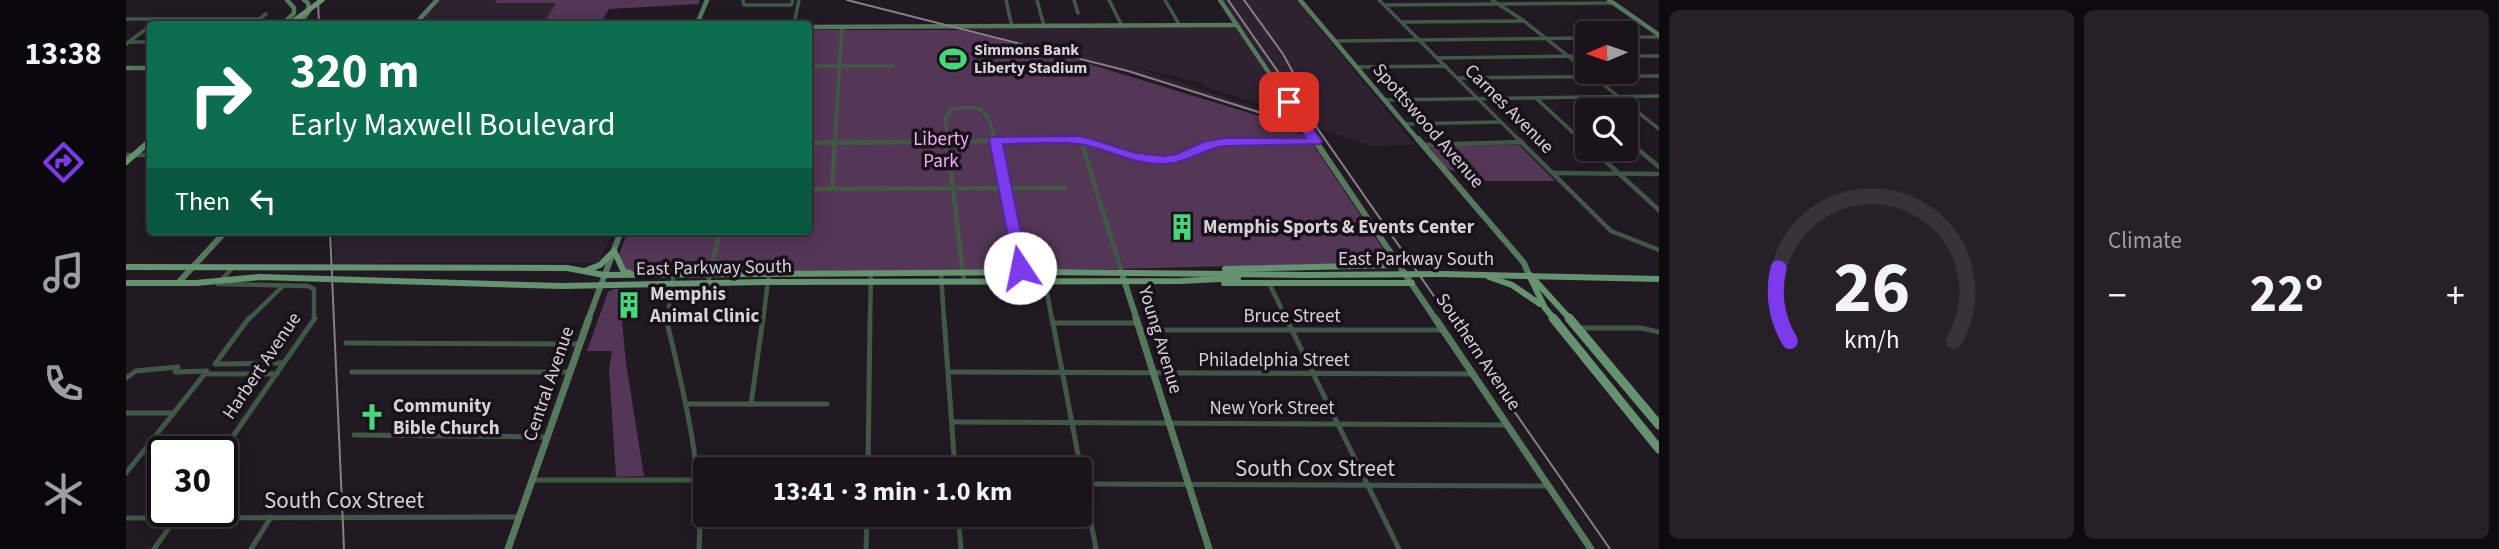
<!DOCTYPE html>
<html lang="en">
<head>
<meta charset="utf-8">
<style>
  :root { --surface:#1a141a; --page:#272127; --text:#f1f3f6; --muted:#9f9ea2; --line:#383339; --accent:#7c3aed }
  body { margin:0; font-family:"Source Sans 3",sans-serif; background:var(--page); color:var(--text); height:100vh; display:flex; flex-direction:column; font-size:26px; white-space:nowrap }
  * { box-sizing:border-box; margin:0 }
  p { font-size:23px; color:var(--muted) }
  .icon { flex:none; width:38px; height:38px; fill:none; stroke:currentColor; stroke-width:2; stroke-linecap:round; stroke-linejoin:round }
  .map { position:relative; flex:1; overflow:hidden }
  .drawer { display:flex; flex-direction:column; gap:10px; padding:10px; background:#0e0b0e; width:840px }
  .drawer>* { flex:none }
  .guide { position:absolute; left:21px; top:21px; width:665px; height:214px; border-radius:7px; box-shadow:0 4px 18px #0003,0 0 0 2px var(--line); background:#0b6e4f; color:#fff; overflow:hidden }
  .needle { width:46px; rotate:268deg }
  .tools { position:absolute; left:1449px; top:21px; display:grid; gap:14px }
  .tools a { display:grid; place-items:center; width:63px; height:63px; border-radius:7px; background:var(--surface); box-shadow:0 4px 18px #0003,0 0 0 2px var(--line); font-size:35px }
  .speed { position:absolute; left:21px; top:436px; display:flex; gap:14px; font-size:35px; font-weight:700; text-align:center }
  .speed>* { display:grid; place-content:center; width:91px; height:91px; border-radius:50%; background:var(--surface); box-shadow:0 4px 18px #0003,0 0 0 2px var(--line); line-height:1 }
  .speed .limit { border:4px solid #111; border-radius:10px; background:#fff; color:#111 }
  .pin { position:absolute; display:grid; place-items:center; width:60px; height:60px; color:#fff; margin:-30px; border-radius:14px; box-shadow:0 4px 10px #0006 }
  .me { position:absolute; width:77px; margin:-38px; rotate:349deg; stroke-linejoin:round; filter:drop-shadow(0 0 5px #0008) }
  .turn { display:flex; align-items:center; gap:24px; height:147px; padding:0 28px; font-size:32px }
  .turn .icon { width:91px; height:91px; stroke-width:2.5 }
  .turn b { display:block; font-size:49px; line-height:60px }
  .then { display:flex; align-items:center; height:66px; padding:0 28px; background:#0003; gap:14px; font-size:26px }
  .big { font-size:52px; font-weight:700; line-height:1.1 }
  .drawer .card { flex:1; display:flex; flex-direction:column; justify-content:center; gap:10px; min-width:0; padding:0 24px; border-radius:10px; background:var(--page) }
  .drawer .dial { align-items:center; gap:0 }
  .dial svg { height:182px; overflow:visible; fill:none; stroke:var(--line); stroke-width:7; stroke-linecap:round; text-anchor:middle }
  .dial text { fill:var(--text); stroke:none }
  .heat { display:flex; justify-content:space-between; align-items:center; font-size:38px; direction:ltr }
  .drawer .tiles { flex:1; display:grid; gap:10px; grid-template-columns:repeat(2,1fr) }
  .trip { position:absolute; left:567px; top:457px; width:399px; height:70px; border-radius:7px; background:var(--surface); box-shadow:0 4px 18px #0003,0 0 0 2px var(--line); font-weight:700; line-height:70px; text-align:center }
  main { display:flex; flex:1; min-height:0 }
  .menu { display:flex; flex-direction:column; width:126px; justify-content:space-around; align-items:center; background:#0a080a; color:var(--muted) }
  .menu .icon { width:49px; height:49px }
  .menu .on { color:var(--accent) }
  .menu b { font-size:32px; color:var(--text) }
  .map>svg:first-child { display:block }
  .built { fill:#2e222f }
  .green { fill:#543656 }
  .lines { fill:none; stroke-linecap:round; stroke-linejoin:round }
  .street-far2 { stroke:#425847; stroke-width:3.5 }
  .street-far1 { stroke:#425847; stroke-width:4.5 }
  .street { stroke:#425847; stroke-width:5 }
  .secondary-far2 { stroke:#56795e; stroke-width:4.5 }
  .secondary-far1 { stroke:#56795e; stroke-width:6 }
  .secondary { stroke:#56795e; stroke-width:7 }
  .primary-far1 { stroke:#659370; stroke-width:6 }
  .primary { stroke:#659370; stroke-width:9 }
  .rail { stroke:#867f87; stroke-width:2 }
  .secondary-bridge { stroke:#56795e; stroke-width:6 }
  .primary-bridge-far1 { stroke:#659370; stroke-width:5 }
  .primary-bridge { stroke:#659370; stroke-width:6 }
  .route { fill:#7c3aed; stroke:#51269a; stroke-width:2 }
  .labels { text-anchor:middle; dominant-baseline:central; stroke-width:7; stroke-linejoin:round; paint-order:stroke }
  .far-poi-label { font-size:16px; font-weight:bold; fill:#d8d2d8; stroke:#191119; text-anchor:start }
  .street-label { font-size:19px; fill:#d8d2d8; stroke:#191119 }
  .park-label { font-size:19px; fill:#f0b0f4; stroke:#191119 }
  .poi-label { font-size:19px; font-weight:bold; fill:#d8d2d8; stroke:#191119; text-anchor:start }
  .near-street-label { font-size:23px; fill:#d8d2d8; stroke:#191119 }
</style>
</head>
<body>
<main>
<nav class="menu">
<b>13:38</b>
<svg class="icon on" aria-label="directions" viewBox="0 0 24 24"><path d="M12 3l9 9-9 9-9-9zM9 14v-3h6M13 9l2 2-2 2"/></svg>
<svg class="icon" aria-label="music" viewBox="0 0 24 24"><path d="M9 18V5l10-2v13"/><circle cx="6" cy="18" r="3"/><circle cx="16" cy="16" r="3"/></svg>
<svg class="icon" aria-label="phone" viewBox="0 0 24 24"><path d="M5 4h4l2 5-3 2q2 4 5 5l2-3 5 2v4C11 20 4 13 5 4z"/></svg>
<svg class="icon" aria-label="climate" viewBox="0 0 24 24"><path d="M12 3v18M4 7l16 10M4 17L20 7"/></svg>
</nav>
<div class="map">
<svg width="1533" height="549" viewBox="0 0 1533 549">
  <rect width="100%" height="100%" fill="#221a23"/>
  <g class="built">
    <polygon points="314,0 371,0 370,3 431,3 417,24 292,24"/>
    <polygon points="1097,0 1170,0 1289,145 1245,146 1183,125"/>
    <polygon points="1105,27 1110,28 1167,114 1079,87 1076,83 1007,67 1168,120 1173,127 1039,81 837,29"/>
    <polygon points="207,231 487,231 472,263 265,263 208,266"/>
  </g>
  <g class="green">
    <polygon points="371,0 574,0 572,4 483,9 474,24 417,24 430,3 369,3"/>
    <polygon points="683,30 834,30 914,49 1140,118 1182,137 1264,259 1248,259 1248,263 986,269 501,272 492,257 502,231 682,231"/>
    <polygon points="1393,145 1429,181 1353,181 1320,168 1303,146"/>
    <polygon points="488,289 493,289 500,363 518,476 490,477 483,369 486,351 461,351 482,292"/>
  </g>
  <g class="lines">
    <g class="street-far2">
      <polyline points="617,0 618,5 665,5 667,0"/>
      <polyline points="880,0 886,27"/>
      <polyline points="911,0 918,26"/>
      <polyline points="948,0 952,13"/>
      <polyline points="983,0 996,26"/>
      <polyline points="1039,0 1054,26"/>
      <polyline points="1253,0 1394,141"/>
      <polyline points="1366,0 1398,21 1461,71"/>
      <polyline points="1259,5 1487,3"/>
      <polyline points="0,19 135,19"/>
      <polyline points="1277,22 1398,21"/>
      <polyline points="127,24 140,14"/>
      <polyline points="668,24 673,0"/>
      <polyline points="1500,37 1533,37"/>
      <polyline points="1209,41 1461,38"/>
      <polyline points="4,42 24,42"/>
      <polyline points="0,44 24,26"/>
      <polyline points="1500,56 1533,56"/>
      <polyline points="1312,58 1461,56"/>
      <polyline points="682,66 767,66"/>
      <polyline points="1231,67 1320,66"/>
      <polyline points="1468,77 1533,129"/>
      <polyline points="1333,78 1533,76"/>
      <polyline points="1451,97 1466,110"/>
      <polyline points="1410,98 1456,141"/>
      <polyline points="1258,100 1533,96"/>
      <polyline points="1278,124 1375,122"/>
      <polyline points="709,141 716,27"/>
      <path d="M822 141 819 119 825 110C856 101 864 113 869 141"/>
      <polyline points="902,141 954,141"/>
    </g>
    <g class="street-far1">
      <polyline points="821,139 838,282"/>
      <polyline points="869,139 897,281"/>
      <polyline points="1392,139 1485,231 1533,250"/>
      <polyline points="1454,139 1461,145"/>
      <polyline points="1500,139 1533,167"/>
      <polyline points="955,141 996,273"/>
      <polyline points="682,143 952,140 1009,157 1037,160 1098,142 1189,141"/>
      <polyline points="1296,145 1396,142"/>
      <polyline points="1466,149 1533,210"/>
      <polyline points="0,155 24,155"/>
      <polyline points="1428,173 1533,174"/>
      <polyline points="682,189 939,188"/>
      <polyline points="706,189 709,139"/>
      <polyline points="107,267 92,284 182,286 188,289 188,320"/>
      <polyline points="917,272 926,320"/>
      <polyline points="815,273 818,320"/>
      <polyline points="582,283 594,231"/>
      <polyline points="1144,285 1161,320"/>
      <polyline points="122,320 157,286"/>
      <polyline points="541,320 548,275"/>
      <polyline points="637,320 643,274"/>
      <polyline points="744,320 745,274"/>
    </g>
    <g class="street">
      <path d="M540 318C558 393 578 472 573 549"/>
      <polyline points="818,318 829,469"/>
      <polyline points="926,318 970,549"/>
      <polyline points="1160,318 1273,549"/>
      <polyline points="927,323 1012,323"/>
      <polyline points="1453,328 1515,328 1533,332"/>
      <polyline points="1014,330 1318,330"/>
      <polyline points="220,343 453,344"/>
      <polyline points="89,364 123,318"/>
      <polyline points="90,364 158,363"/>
      <polyline points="49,372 80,371"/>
      <polyline points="226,372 443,372"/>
      <polyline points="822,372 1347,374"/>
      <polyline points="80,374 151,374"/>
      <polyline points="0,378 10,371 52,367"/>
      <polyline points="561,404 701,404"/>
      <polyline points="625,404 637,318"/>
      <polyline points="0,413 48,413"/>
      <polyline points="826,422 1382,425"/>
      <polyline points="228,435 421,437"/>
      <polyline points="96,452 189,318"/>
      <polyline points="742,469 744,318"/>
      <polyline points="0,473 81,371"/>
      <polyline points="407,480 579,480"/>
      <polyline points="954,484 1422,486"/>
      <polyline points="832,514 835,549"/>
      <polyline points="0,518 394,517"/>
      <polyline points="28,549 55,511"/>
      <polyline points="125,549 145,517"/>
      <polyline points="740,549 741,514"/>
    </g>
    <g class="secondary-far2">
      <polyline points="1094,0 1189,141"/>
      <polyline points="1174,0 1293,141"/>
      <polyline points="1483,0 1533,35"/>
      <polyline points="157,24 168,13 168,8 161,0"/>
      <polyline points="174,24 183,11 182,3 178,0"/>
      <polyline points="289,24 311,0"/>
      <polyline points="571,24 581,0"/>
      <polyline points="682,27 1111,25"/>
      <polyline points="0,68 24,68"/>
    </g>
    <g class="secondary-far1">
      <polyline points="1188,139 1310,320"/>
      <polyline points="1292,139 1321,173"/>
      <polyline points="1338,193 1398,263 1403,275"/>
      <polyline points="997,277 1011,320"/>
      <polyline points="52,283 100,231"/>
      <polyline points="462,320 495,231"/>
    </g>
    <g class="secondary">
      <polyline points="1010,318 1083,549"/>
      <polyline points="1309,318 1465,549"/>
      <polyline points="382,549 463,318"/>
    </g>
    <g class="primary-far1">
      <polyline points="0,162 24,141"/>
      <polyline points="488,251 498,272 504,273"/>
      <polyline points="0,267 441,268 478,275 917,272 1180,275"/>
      <polyline points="1099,269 1273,265"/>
      <polyline points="461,270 474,265 488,251"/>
      <polyline points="1315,274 1533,279"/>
      <polyline points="1403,275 1419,308 1429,320"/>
      <polyline points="1404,275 1445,320"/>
      <polyline points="1363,277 1386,285 1414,304"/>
      <polyline points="0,283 70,283 134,277 436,286 642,282 1056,281 1112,278"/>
      <polyline points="1098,283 1286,283"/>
    </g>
    <g class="primary">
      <polyline points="1427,318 1533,449"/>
      <polyline points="1443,318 1533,425"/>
    </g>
    <g class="rail">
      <polyline points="192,0 193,24"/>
      <polyline points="721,0 1002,71 1167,123"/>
      <polyline points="1102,0 1484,549"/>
      <polyline points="1118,0 1157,54 1182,100"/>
      <polyline points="204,231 218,549"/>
    </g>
    <polyline class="secondary-bridge" points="1321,173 1338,193"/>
    <polyline class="primary-bridge-far1" points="166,22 196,0"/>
    <polyline class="primary-bridge" points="1180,275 1315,274"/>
  </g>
  <path class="route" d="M1163 98 1167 100 1196 141 1194 144 1098 146C1077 149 1059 164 1037 164 1007 165 981 148 953 144 928 141 902 144 877 144L902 268 894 274 889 272 863 140 865 137 955 136 1010 153 1037 156 1051 154 1077 142 1098 138H1180L1157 102Z"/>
  <defs>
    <symbol id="stadium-bare" viewBox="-9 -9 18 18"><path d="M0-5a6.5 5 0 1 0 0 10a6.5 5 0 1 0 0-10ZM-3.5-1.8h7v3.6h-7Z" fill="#46d779" stroke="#191119" stroke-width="2.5" paint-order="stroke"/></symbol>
    <symbol id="building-bare" viewBox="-9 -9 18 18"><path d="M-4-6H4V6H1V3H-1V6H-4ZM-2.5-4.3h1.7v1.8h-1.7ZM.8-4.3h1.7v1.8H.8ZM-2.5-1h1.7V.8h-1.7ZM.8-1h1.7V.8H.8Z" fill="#46d779" stroke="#191119" stroke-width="2.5" paint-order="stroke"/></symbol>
    <symbol id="church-bare" viewBox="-9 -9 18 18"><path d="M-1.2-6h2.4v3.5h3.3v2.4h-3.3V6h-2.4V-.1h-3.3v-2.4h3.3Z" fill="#46d779" stroke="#191119" stroke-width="2.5" paint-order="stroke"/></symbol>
  </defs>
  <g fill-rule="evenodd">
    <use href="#stadium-bare" x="808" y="40" width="38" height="38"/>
    <use href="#building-bare" x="1037" y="208" width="38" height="38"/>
    <use href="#building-bare" x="484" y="286" width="38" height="38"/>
    <use href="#church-bare" x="227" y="398" width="38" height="38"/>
  </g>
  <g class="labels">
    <g class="far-poi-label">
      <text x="848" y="50">Simmons Bank<tspan x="848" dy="18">Liberty Stadium</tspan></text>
    </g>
    <g class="street-label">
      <text transform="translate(1383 109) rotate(45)">Carnes Avenue</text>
      <text transform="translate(1302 126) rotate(49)">Spottswood Avenue</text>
      <text x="1290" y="259">East Parkway South</text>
      <text transform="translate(588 268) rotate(-1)">East Parkway South</text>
      <text x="1166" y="316">Bruce Street</text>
      <text transform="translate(1034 340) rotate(73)">Young Avenue</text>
      <text transform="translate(1352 352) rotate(56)">Southern Avenue</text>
      <text x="1148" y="360">Philadelphia Street</text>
      <text transform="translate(136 366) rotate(-56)">Harbert Avenue</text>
      <text transform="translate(423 384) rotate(-71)">Central Avenue</text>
      <text x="1146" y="408">New York Street</text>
    </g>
    <g class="park-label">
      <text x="815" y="139">Liberty<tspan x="815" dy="22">Park</tspan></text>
    </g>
    <g class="poi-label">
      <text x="1077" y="227">Memphis Sports &amp; Events Center</text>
      <text x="524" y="294">Memphis<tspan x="524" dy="22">Animal Clinic</tspan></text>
      <text x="267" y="406">Community<tspan x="267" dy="22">Bible Church</tspan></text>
    </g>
    <g class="near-street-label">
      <text x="1189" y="468">South Cox Street</text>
      <text x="218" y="500">South Cox Street</text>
    </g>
  </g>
</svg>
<div class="tools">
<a><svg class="needle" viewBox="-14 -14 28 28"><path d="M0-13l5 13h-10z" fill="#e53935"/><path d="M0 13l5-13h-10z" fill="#9f9ea2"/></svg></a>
<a><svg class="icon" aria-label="search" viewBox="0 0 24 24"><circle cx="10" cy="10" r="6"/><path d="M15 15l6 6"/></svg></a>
</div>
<div class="speed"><div class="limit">30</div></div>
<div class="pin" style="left:1163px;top:102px;background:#d93025"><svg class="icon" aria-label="arrive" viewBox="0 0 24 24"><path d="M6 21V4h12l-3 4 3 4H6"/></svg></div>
<svg class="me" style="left:894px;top:268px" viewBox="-20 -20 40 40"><circle r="19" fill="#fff"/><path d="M0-13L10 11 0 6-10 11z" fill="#7c3aed"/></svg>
<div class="trip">13:41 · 3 min · 1.0 km</div>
<div class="guide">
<div class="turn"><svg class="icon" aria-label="right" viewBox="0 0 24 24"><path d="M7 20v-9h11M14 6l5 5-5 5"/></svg><div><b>320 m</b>Early Maxwell Boulevard</div></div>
<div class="then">Then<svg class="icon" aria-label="left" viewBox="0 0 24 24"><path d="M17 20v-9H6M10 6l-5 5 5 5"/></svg></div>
</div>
</div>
<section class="drawer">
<div class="tiles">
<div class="card dial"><svg viewBox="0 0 100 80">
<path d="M14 69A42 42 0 1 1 86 69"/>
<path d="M14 69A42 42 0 0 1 9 37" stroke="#7c3aed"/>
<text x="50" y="56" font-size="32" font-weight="700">26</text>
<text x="50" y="72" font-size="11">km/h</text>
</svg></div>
<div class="card"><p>Climate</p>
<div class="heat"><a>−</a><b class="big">22°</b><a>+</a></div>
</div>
</div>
</section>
</main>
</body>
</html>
